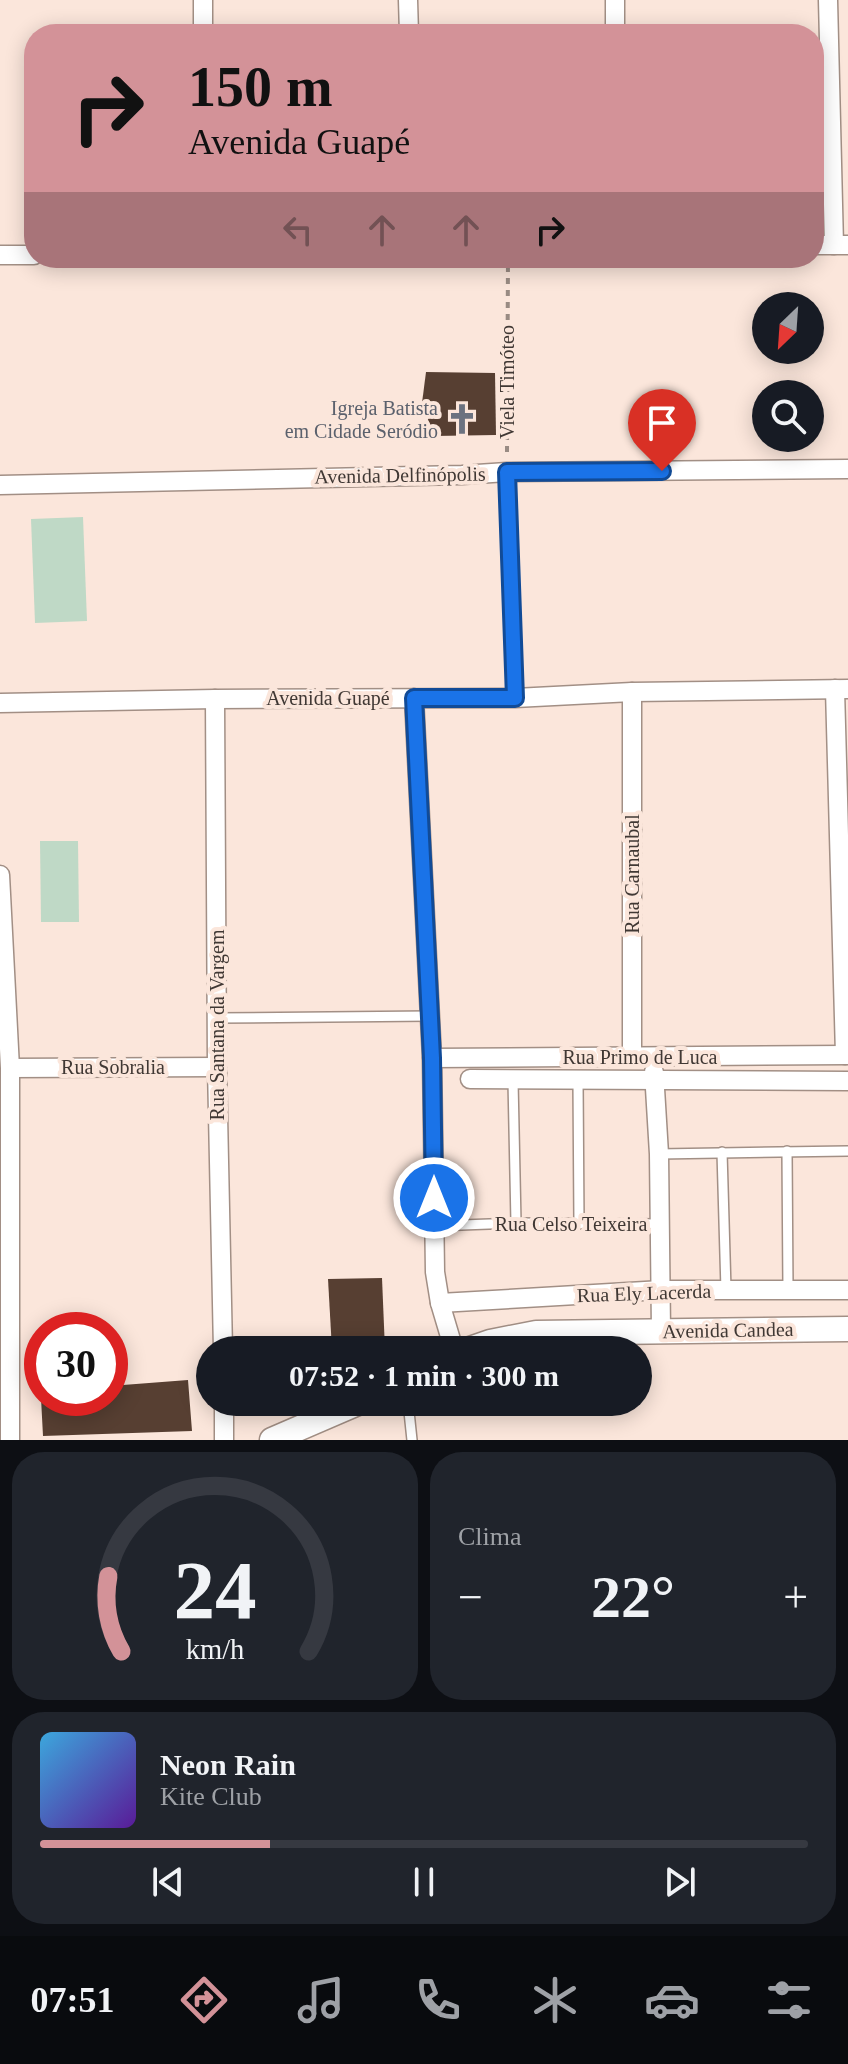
<!DOCTYPE html>
<html lang="pt">
<head>
<meta charset="utf-8">
<style>
  :root { --surface:#171b24; --page:#20242c; --text:#f1f3f6; --muted:#9ea1a6; --line:#363941; --accent:#d39298 }
  body { margin:0; font-family:"Times New Roman",serif; background:var(--page); color:var(--text); height:100vh; display:flex; flex-direction:column; font-size:30px; white-space:nowrap }
  * { box-sizing:border-box; margin:0 }
  p { font-size:26px; color:var(--muted) }
  .icon { flex:none; width:44px; height:44px; fill:none; stroke:currentColor; stroke-width:2; stroke-linecap:round; stroke-linejoin:round }
  .map { position:relative; height:1440px; overflow:hidden }
  .sheet { display:flex; flex-direction:column; gap:12px; padding:12px; background:#0d0f14; flex:1 }
  .sheet>* { flex:none }
  .banner { position:absolute; left:24px; top:24px; width:800px; height:244px; border-radius:32px; box-shadow:0 4px 20px #0003; background:#d39298; color:#111; overflow:hidden }
  .needle { width:52px; rotate:205deg }
  .tools { position:absolute; left:752px; top:292px; display:grid; gap:16px }
  .tools a { display:grid; place-items:center; width:72px; height:72px; border-radius:50%; background:var(--surface); box-shadow:0 4px 20px #0003; font-size:40px }
  .speed { position:absolute; left:24px; top:1312px; display:flex; gap:16px; font-size:40px; font-weight:700; text-align:center }
  .speed>* { display:grid; place-content:center; width:104px; height:104px; border-radius:50%; background:var(--surface); box-shadow:0 4px 20px #0003; line-height:1 }
  .speed .limit { border:12px solid #d22; background:#fff; color:#111 }
  .pin { position:absolute; display:grid; place-items:center; width:68px; height:68px; color:#fff; margin:-82px -34px; border-radius:50% 50% 50% 0; rotate:-45deg; box-shadow:0 0 8px #0007 }
  .pin .icon { rotate:45deg }
  .me { position:absolute; width:88px; margin:-44px; rotate:0deg; stroke-linejoin:round; filter:drop-shadow(0 0 6px #0008) }
  .turn { display:flex; align-items:center; gap:28px; height:168px; padding:0 32px; font-size:36px }
  .turn .icon { width:104px; height:104px; stroke-width:2.5 }
  .turn b { display:block; font-size:56px; line-height:68px }
  .lanes { display:flex; align-items:center; height:76px; padding:0 32px; background:#0003; justify-content:center; gap:40px; direction:ltr }
  .lanes .off { opacity:.35 }
  .big { font-size:60px; font-weight:800; line-height:1.1 }
  .sheet .widget { flex:1; display:flex; flex-direction:column; justify-content:center; gap:12px; min-width:0; padding:0 28px; border-radius:32px; background:var(--page) }
  .sheet .dial { align-items:center; gap:0 }
  .dial svg { height:208px; overflow:visible; fill:none; stroke:var(--line); stroke-width:7; stroke-linecap:round; text-anchor:middle }
  .dial text { fill:var(--text); stroke:none }
  .song { display:flex; align-items:center; gap:24px }
  .cover { width:96px; height:96px; border-radius:12px; background:linear-gradient(135deg,hsl(200 70% 55%),hsl(270 70% 35%)) }
  .played { height:8px; border-radius:4px; background:linear-gradient(90deg,var(--accent) 30%,var(--line) 30%) }
  .keys { display:flex; justify-content:space-around; direction:ltr }
  .heat { display:flex; justify-content:space-between; align-items:center; font-size:44px; direction:ltr }
  .sheet .tiles { flex:1; display:grid; gap:12px; grid-template-columns:1fr 1fr }
  .widget:last-child { grid-column:span 2 }
  .trip { position:absolute; left:196px; top:1336px; width:456px; height:80px; border-radius:40px; background:var(--surface); box-shadow:0 4px 20px #0003; font-weight:800; line-height:80px; text-align:center }
  .dock { display:flex; height:128px; justify-content:space-around; align-items:center; background:#090b0e; color:var(--muted) }
  .dock .icon { width:56px; height:56px }
  .dock .on { color:var(--accent) }
  .dock b { font-size:36px; color:var(--text) }
  .map>svg:first-child { display:block }
  .green { fill:#bfd9c6 }
  .building { fill:#573f32 }
  .lines { fill:none; stroke-linecap:round; stroke-linejoin:round }
  .service-casing { stroke:#a28f85; stroke-width:12 }
  .minor-casing { stroke:#a28f85; stroke-width:21 }
  .secondary-casing { stroke:#a28f85; stroke-width:27 }
  .path { stroke:#998b83; stroke-width:4; stroke-dasharray:6 6; stroke-linecap:butt }
  .service { stroke:#fff; stroke-width:9 }
  .minor { stroke:#fff; stroke-width:18 }
  .secondary { stroke:#fff; stroke-width:24 }
  .route-casing { stroke:#114b97; stroke-width:20 }
  .route { stroke:#1a73e8; stroke-width:14 }
  .labels { text-anchor:middle; dominant-baseline:central; stroke-width:8; stroke-linejoin:round; paint-order:stroke }
  .street-label { font-size:20px; fill:#403834; stroke:#fbe6db }
  .worship-label { font-size:20px; fill:#5b616d; stroke:#fbe6db; text-anchor:end }
</style>
</head>
<body>
<div class="map">
<svg width="848" height="1440" viewBox="0 0 848 1440">
  <rect width="100%" height="100%" fill="#fbe6db"/>
  <g class="green">
    <polygon points="83,517 87,621 35,623 31,519"/>
    <polygon points="40,841 78,841 79,922 41,922"/>
  </g>
  <g class="building">
    <polygon points="426,372 495,373 496,435 434,436 422,403"/>
    <polygon points="382,1278 385,1350 332,1350 328,1279"/>
    <polygon points="306,1339 307,1350 276,1350 275,1342"/>
    <polygon points="188,1380 192,1431 43,1436 41,1398 110,1398 110,1386"/>
  </g>
  <g class="lines">
    <defs>
      <g id="service">
        <polyline points="507,472 515,698"/>
        <polyline points="217,1018 430,1016"/>
        <polyline points="513,1081 516,1223"/>
        <polyline points="578,1081 579,1224"/>
        <polyline points="787,1151 788,1290"/>
        <polyline points="722,1152 726,1290"/>
        <polyline points="659,1154 848,1151"/>
        <polyline points="434,1226 516,1223 661,1224"/>
        <polyline points="408,1402 412,1440"/>
      </g>
      <g id="minor">
        <polyline points="203,0 203,34"/>
        <polyline points="408,0 409,34"/>
        <polyline points="615,0 615,34"/>
        <polyline points="828,0 834,245"/>
        <polyline points="814,245 848,245"/>
        <polyline points="0,255 34,255"/>
        <polyline points="0,485 462,475 507,472 848,469"/>
        <polyline points="835,689 845,1055"/>
        <polyline points="632,692 632,1057"/>
        <polyline points="414,698 432,1058 435,1272 440,1303 454,1350"/>
        <polyline points="215,699 217,1067 223,1350"/>
        <polyline points="0,703 215,699 515,698 632,692 848,689"/>
        <polyline points="0,875 10,1068 10,1440"/>
        <polyline points="432,1058 848,1055"/>
        <polyline points="10,1068 217,1067"/>
        <polyline points="654,1072 659,1154 661,1331"/>
        <polyline points="470,1079 848,1081"/>
        <polyline points="440,1303 662,1290 848,1290"/>
        <polyline points="224,1402 224,1440"/>
      </g>
      <g id="secondary">
        <polyline points="467,1350 490,1342 536,1333 848,1329"/>
        <polyline points="272,1440 360,1402"/>
      </g>
    </defs>
    <use href="#service" class="service-casing"/>
    <use href="#minor" class="minor-casing"/>
    <use href="#secondary" class="secondary-casing"/>
    <polyline class="path" points="507,452 508,258"/>
    <use href="#service" class="service"/>
    <use href="#minor" class="minor"/>
    <use href="#secondary" class="secondary"/>
  </g>
  <g class="lines">
    <defs>
      <polyline id="route" points="434,1198 432,1058 414,698 515,698 507,472 662,471"/>
    </defs>
    <use href="#route" class="route-casing"/>
    <use href="#route" class="route"/>
  </g>
  <defs>
    <symbol id="church-bare" viewBox="-9 -9 18 18"><path d="M-1.2-6h2.4v3.5h3.3v2.4h-3.3V6h-2.4V-.1h-3.3v-2.4h3.3Z" fill="#6b7280" stroke="#fbe6db" stroke-width="2.5" paint-order="stroke"/></symbol>
  </defs>
  <g fill-rule="evenodd">
    <use href="#church-bare" x="440" y="397" width="44" height="44"/>
  </g>
  <g class="labels">
    <g class="street-label">
      <text transform="translate(507 382) rotate(-90)">Viela Timóteo</text>
      <text transform="translate(400 475) rotate(-1)">Avenida Delfinópolis</text>
      <text x="328" y="698">Avenida Guapé</text>
      <text transform="translate(632 874) rotate(-90)">Rua Carnaubal</text>
      <text transform="translate(217 1025) rotate(-90)">Rua Santana da Vargem</text>
      <text x="640" y="1057">Rua Primo de Luca</text>
      <text x="113" y="1067">Rua Sobralia</text>
      <text x="571" y="1224">Rua Celso Teixeira</text>
      <text transform="translate(644 1293) rotate(-2)">Rua Ely Lacerda</text>
      <text transform="translate(728 1330) rotate(-1)">Avenida Candea</text>
    </g>
    <g class="worship-label">
      <text x="438" y="408">Igreja Batista<tspan x="438" dy="23">em Cidade Seródio</tspan></text>
    </g>
  </g>
</svg>
<div class="tools">
<a><svg class="needle" viewBox="-14 -14 28 28"><path d="M0-13l5 13h-10z" fill="#e53935"/><path d="M0 13l5-13h-10z" fill="#9ea1a6"/></svg></a>
<a><svg class="icon" aria-label="search" viewBox="0 0 24 24"><circle cx="10" cy="10" r="6"/><path d="M15 15l6 6"/></svg></a>
</div>
<div class="speed"><div class="limit">30</div></div>
<div class="pin" style="left:662px;top:471px;background:#d93025"><svg class="icon" aria-label="arrive" viewBox="0 0 24 24"><path d="M6 21V4h12l-3 4 3 4H6"/></svg></div>
<svg class="me" style="left:434px;top:1198px" viewBox="-20 -20 40 40"><circle r="17" fill="#1a73e8" stroke="#fff" stroke-width="3"/><path d="M0-11L8 9 0 5-8 9z" fill="#fff"/></svg>
<div class="trip">07:52 · 1 min · 300 m</div>
<div class="banner">
<div class="turn"><svg class="icon" aria-label="right" viewBox="0 0 24 24"><path d="M7 20v-9h11M14 6l5 5-5 5"/></svg><div><b>150 m</b>Avenida Guapé</div></div>
<div class="lanes"><svg class="icon off" aria-label="left" viewBox="0 0 24 24"><path d="M17 20v-9H6M10 6l-5 5 5 5"/></svg><svg class="icon off" aria-label="ahead" viewBox="0 0 24 24"><path d="M12 20V5M6 11l6-6 6 6"/></svg><svg class="icon off" aria-label="ahead" viewBox="0 0 24 24"><path d="M12 20V5M6 11l6-6 6 6"/></svg><svg class="icon" aria-label="right" viewBox="0 0 24 24"><path d="M7 20v-9h11M14 6l5 5-5 5"/></svg></div>
</div>
</div>
<section class="sheet">
<div class="tiles">
<div class="widget dial"><svg viewBox="0 0 100 80">
<path d="M14 69A42 42 0 1 1 86 69"/>
<path d="M14 69A42 42 0 0 1 9 40" stroke="#d39298"/>
<text x="50" y="56" font-size="32" font-weight="700">24</text>
<text x="50" y="72" font-size="11">km/h</text>
</svg></div>
<div class="widget"><p>Clima</p>
<div class="heat"><a>−</a><b class="big">22°</b><a>+</a></div>
</div>
<div class="widget">
<div class="song"><i class="cover"></i><div><b>Neon Rain</b><p>Kite Club</p></div></div>
<div class="played"></div>
<div class="keys"><svg class="icon" aria-label="previous" viewBox="0 0 24 24"><path d="M18 5L8 12l10 7zM5 5v14"/></svg><svg class="icon" aria-label="pause" viewBox="0 0 24 24"><path d="M8 5v14M16 5v14"/></svg><svg class="icon" aria-label="next" viewBox="0 0 24 24"><path d="M6 5l10 7-10 7zM19 5v14"/></svg></div>
</div>
</div>
</section>
<nav class="dock">
<b>07:51</b>
<svg class="icon on" aria-label="directions" viewBox="0 0 24 24"><path d="M12 3l9 9-9 9-9-9zM9 14v-3h6M13 9l2 2-2 2"/></svg>
<svg class="icon" aria-label="music" viewBox="0 0 24 24"><path d="M9 18V5l10-2v13"/><circle cx="6" cy="18" r="3"/><circle cx="16" cy="16" r="3"/></svg>
<svg class="icon" aria-label="phone" viewBox="0 0 24 24"><path d="M5 4h4l2 5-3 2q2 4 5 5l2-3 5 2v4C11 20 4 13 5 4z"/></svg>
<svg class="icon" aria-label="climate" viewBox="0 0 24 24"><path d="M12 3v18M4 7l16 10M4 17L20 7"/></svg>
<svg class="icon" aria-label="car" viewBox="0 0 24 24"><path d="M5 17H2v-5l4-1 3-4h7l3 4 3 1v5h-3M9 17h6M6 11h13"/><circle cx="7" cy="17" r="2"/><circle cx="17" cy="17" r="2"/></svg>
<svg class="icon" aria-label="filters" viewBox="0 0 24 24"><path d="M4 7h16M4 17h16"/><circle cx="9" cy="7" r="2"/><circle cx="15" cy="17" r="2"/></svg>
</nav>
</body>
</html>
